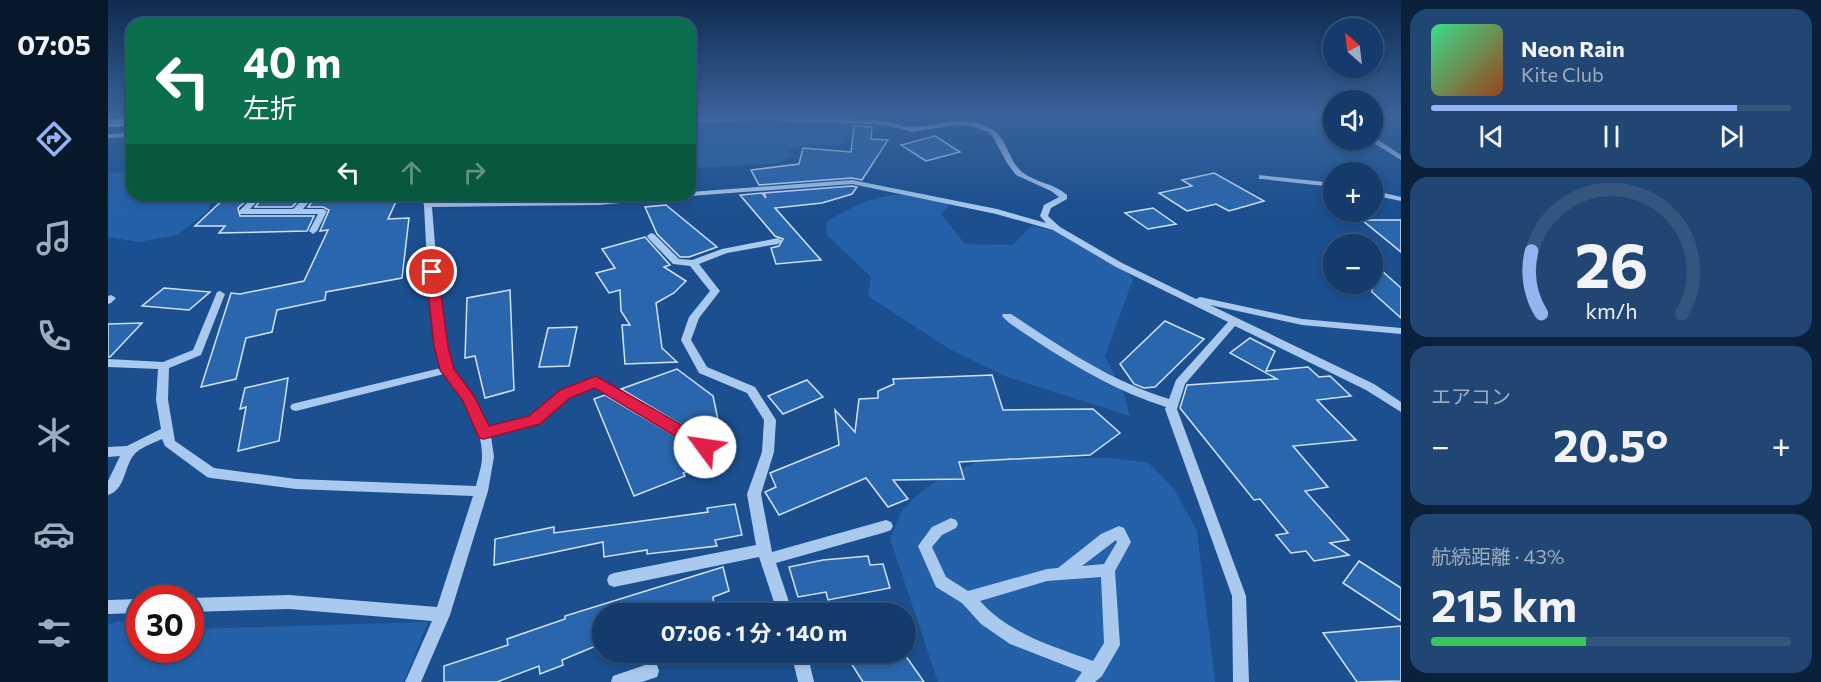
<!DOCTYPE html>
<html lang="ja">
<head>
<meta charset="utf-8">
<style>
  :root { --surface:#143b6b; --page:#214673; --text:#f1f3f6; --muted:#9dadc1; --line:#33557e; --accent:#95b2f1 }
  body { margin:0; font-family:Commissioner,"Noto Sans JP",sans-serif; background:var(--page); color:var(--text); height:100vh; display:flex; flex-direction:column; font-size:22px; white-space:nowrap }
  * { box-sizing:border-box; margin:0 }
  p { font-size:20px; color:var(--muted) }
  .icon { flex:none; width:33px; height:33px; fill:none; stroke:currentColor; stroke-width:2; stroke-linecap:round; stroke-linejoin:round }
  .map { position:relative; flex:1; overflow:hidden }
  .drawer { display:flex; flex-direction:column; gap:9px; padding:9px; background:#0b203b; width:420px }
  .drawer>* { flex:none }
  .banner { position:absolute; left:18px; top:18px; width:570px; height:183px; border-radius:18px; box-shadow:0 3px 9px #0003,0 0 0 2px var(--line); background:#0b6e4f; color:#fff; overflow:hidden }
  .needle { width:39px; rotate:332deg }
  .tools { position:absolute; left:1215px; top:18px; display:grid; gap:12px }
  .tools a { display:grid; place-items:center; width:60px; height:60px; border-radius:50%; background:var(--surface); box-shadow:0 3px 9px #0003,0 0 0 2px var(--line); font-size:30px }
  .speed { position:absolute; left:18px; top:585px; display:flex; gap:12px; font-size:30px; font-weight:700; text-align:center }
  .speed>* { display:grid; place-content:center; width:78px; height:78px; border-radius:50%; background:var(--surface); box-shadow:0 3px 9px #0003,0 0 0 2px var(--line); line-height:1 }
  .speed .limit { border:9px solid #d22; background:#fff; color:#111 }
  .pin { position:absolute; display:grid; place-items:center; width:51px; height:51px; color:#fff; margin:-26px; border:3px solid #fff; border-radius:50%; box-shadow:0 2px 6px #0007 }
  .me { position:absolute; width:66px; margin:-33px; rotate:301deg; stroke-linejoin:round; filter:drop-shadow(0 0 4px #0008) }
  .turn { display:flex; align-items:center; gap:21px; height:126px; padding:0 18px; font-size:27px }
  .turn .icon { width:78px; height:78px; stroke-width:2.5 }
  .turn b { display:block; font-size:42px; line-height:51px }
  .lanes { display:flex; align-items:center; height:57px; padding:0 18px; background:#0003; justify-content:center; gap:30px; direction:ltr }
  .lanes .off { opacity:.35 }
  .big { font-size:45px; font-weight:700; line-height:1.1 }
  .drawer .widget { flex:1; display:flex; flex-direction:column; justify-content:center; gap:9px; min-width:0; padding:0 21px; border-radius:18px; background:var(--page) }
  .drawer .dial { align-items:center; gap:0 }
  .dial svg { height:156px; overflow:visible; fill:none; stroke:var(--line); stroke-width:7; stroke-linecap:round; text-anchor:middle }
  .dial text { fill:var(--text); stroke:none }
  .song { display:flex; align-items:center; gap:18px }
  .cover { width:72px; height:72px; border-radius:9px; background:linear-gradient(135deg,hsl(150 70% 55%),hsl(20 70% 35%)) }
  .played { height:6px; border-radius:3px; background:linear-gradient(90deg,var(--accent) 85%,var(--line) 85%) }
  .keys { display:flex; justify-content:space-around; direction:ltr }
  .heat { display:flex; justify-content:space-between; align-items:center; font-size:33px; direction:ltr }
  .charge { height:9px; border-radius:4px; background:linear-gradient(90deg,#34c759 43%,var(--line) 0) }
  .trip { position:absolute; left:484px; top:603px; width:324px; height:60px; border-radius:30px; background:var(--surface); box-shadow:0 3px 9px #0003,0 0 0 2px var(--line); font-weight:700; line-height:60px; text-align:center }
  main { display:flex; flex:1; min-height:0 }
  .dock { display:flex; flex-direction:column; width:108px; justify-content:space-around; align-items:center; background:#08182b; color:var(--muted) }
  .dock .icon { width:42px; height:42px }
  .dock .current { color:var(--accent) }
  .dock b { font-size:27px; color:var(--text) }
  .map>svg:first-child { display:block }
  .green { fill:#2461a8 }
  .building { fill:#2a66ad; stroke:#cfe3fa; stroke-width:1.5 }
  .lines { fill:none; stroke-linecap:round; stroke-linejoin:round }
  .minor-tunnel { stroke:#3d69a0; stroke-width:8; stroke-dasharray:8 4; stroke-linecap:butt }
  .minor { fill:#a9c9ee; fill-rule:evenodd }
  .highway { fill:#fff; fill-rule:evenodd }
  .route { fill:#e11d48; stroke:#92132f; stroke-width:1.5 }
</style>
</head>
<body>
<main>
<nav class="dock">
<b>07:05</b>
<svg class="icon current" aria-label="directions" viewBox="0 0 24 24"><path d="M12 3l9 9-9 9-9-9zM9 14v-3h6M13 9l2 2-2 2"/></svg>
<svg class="icon" aria-label="music" viewBox="0 0 24 24"><path d="M9 18V5l10-2v13"/><circle cx="6" cy="18" r="3"/><circle cx="16" cy="16" r="3"/></svg>
<svg class="icon" aria-label="phone" viewBox="0 0 24 24"><path d="M5 4h4l2 5-3 2q2 4 5 5l2-3 5 2v4C11 20 4 13 5 4z"/></svg>
<svg class="icon" aria-label="climate" viewBox="0 0 24 24"><path d="M12 3v18M4 7l16 10M4 17L20 7"/></svg>
<svg class="icon" aria-label="car" viewBox="0 0 24 24"><path d="M5 17H2v-5l4-1 3-4h7l3 4 3 1v5h-3M9 17h6M6 11h13"/><circle cx="7" cy="17" r="2"/><circle cx="17" cy="17" r="2"/></svg>
<svg class="icon" aria-label="filters" viewBox="0 0 24 24"><path d="M4 7h16M4 17h16"/><circle cx="9" cy="7" r="2"/><circle cx="15" cy="17" r="2"/></svg>
</nav>
<div class="map">
<svg width="1293" height="682" viewBox="0 0 1293 682">
  <rect width="100%" height="100%" fill="#1b4f8f"/>
  <g class="green">
    <polygon points="582,115 766,115 771,121 746,123 737,145 695,145 681,150 686,156 666,164 582,168"/>
    <polygon points="24,172 24,195 106,195 100,211 69,235 31,242 0,237 0,173"/>
    <path d="M814 193 844 202 833 214 857 244 905 245 923 226 957 233 1011 265 1025 279 997 356 1016 394 1022 416 899 377 843 350 760 296 763 277 719 235 718 222C757 199 769 195 814 193Z"/>
    <polygon points="921,458 1003,458 1041,463 1066,489 1089,531 1107,682 830,682 782,539 793,512 808,496 832,478 868,462"/>
    <polygon points="14,621 31,623 32,650 82,650 83,629 320,622 296,682 0,682 0,624"/>
  </g>
  <g class="building">
    <polygon points="746,126 764,127 763,139 780,140 754,180 744,178 651,185 643,170 691,164 695,148 743,152"/>
    <polygon points="827,136 852,152 818,161 793,145"/>
    <polygon points="1106,173 1156,201 1121,211 1108,204 1079,211 1051,193 1084,186 1074,180"/>
    <polygon points="744,186 749,187 744,194 714,203 667,208 713,260 668,264 663,248 671,246 675,239 667,236 632,195 654,193 658,198 656,193"/>
    <polygon points="120,195 144,195 130,208 132,216 206,216 199,231 111,233 117,226 87,226"/>
    <polygon points="157,195 196,195 184,207 147,207"/>
    <polygon points="209,195 291,195 280,219 301,218 294,278 218,292 217,300 169,310 164,332 138,338 128,379 93,387 123,293 132,294 196,281 220,230 212,231 221,210 215,207 200,207"/>
    <polygon points="558,205 609,247 581,257 572,257 549,234 537,207"/>
    <polygon points="1045,208 1068,224 1040,229 1017,213"/>
    <polygon points="1254,220 1293,220 1293,252"/>
    <polygon points="537,237 562,265 556,267 578,281 566,293 548,303 554,348 569,362 517,364 514,325 522,325 513,311 512,290 501,293 488,273 507,268 494,249"/>
    <polygon points="1264,262 1293,288 1293,318 1264,292"/>
    <polygon points="56,288 102,292 81,310 34,306"/>
    <polygon points="402,290 406,390 377,398 367,356 357,358 359,298"/>
    <polygon points="1057,321 1096,339 1047,387 1036,388 1026,384 1012,364"/>
    <polygon points="34,323 2,357 0,357 0,324"/>
    <polygon points="469,327 461,366 431,367 440,328"/>
    <polygon points="1142,338 1167,351 1158,371 1200,367 1211,377 1222,376 1243,396 1209,400 1248,440 1185,446 1220,487 1197,491 1241,540 1222,543 1241,555 1206,561 1198,551 1183,553 1168,535 1180,533 1152,499 1146,500 1072,408 1079,385 1169,379 1122,353"/>
    <polygon points="569,369 605,396 616,448 586,464 588,468 575,473 577,476 526,496 486,399 497,395 598,454 605,448 602,442 513,389"/>
    <polygon points="884,375 895,410 985,409 1012,433 982,455 851,462 856,479 785,480 800,499 780,507 758,478 671,515 657,492 668,487 662,473 731,445 727,410 747,432 751,399 770,398 770,391 786,384 785,379"/>
    <polygon points="180,378 171,441 130,451 138,407 132,409 137,388"/>
    <polygon points="699,380 715,397 675,414 660,396"/>
    <polygon points="627,504 634,535 607,540 609,546 539,554 539,550 496,557 495,542 386,565 387,539 446,527 446,533 600,512 599,508"/>
    <polygon points="760,556 762,565 775,564 782,588 720,600 718,592 690,597 681,567 715,560"/>
    <polygon points="1251,561 1293,588 1293,621 1235,583"/>
    <polygon points="615,567 621,591 605,597 606,605 573,608 575,614 495,614 495,643 454,660 455,665 432,674 431,666 389,682 336,682 336,666 400,645 399,639 457,619 457,616"/>
    <polygon points="1293,626 1293,681 1249,682 1215,633"/>
    <polygon points="736,652 795,652 816,682 755,682"/>
  </g>
  <g class="lines">
    <polyline class="minor-tunnel" points="1213,115 1222,119"/>
    <g class="minor">
      <path d="M658 116C696 118 735 118 773 121 784 121 794 128 805 127 830 126 853 115 878 126 901 136 898 158 914 172 928 183 946 183 959 195V199L943 208 940 216 952 227 1014 263 1088 299 1092 297 1194 319 1293 328V334L1194 325 1102 305 1266 384 1293 402V412L1258 390 1127 326 1077 384 1069 409 1138 596 1141 682H1125L1124 596 1057 409 1058 407C1011 392 969 368 928 341 917 333 903 326 894 316L895 314H903C953 347 1002 381 1061 399L1068 380 1120 322 1008 267 945 230 888 214 744 184 582 196 579 195 575 197 491 205 324 207 331 294 338 346 344 369 365 396 380 428 422 417 453 391 488 377 601 444 603 447 601 450 597 452 593 450 487 386 461 397 430 423 383 436 386 457 380 491 342 615 313 682H297L324 621 181 609 82 612V598L181 595 329 607 365 496 188 489 103 478 99 477 57 446 54 439C46 443 30 448 25 456 16 468 17 490 0 495V481L12 456 0 457V447L19 446 53 429 48 400 50 369 0 367V359L55 362 85 350 109 292 112 291 117 294 93 355 61 368 60 400 67 441 106 468 188 479 368 486C370 477 374 466 374 457 375 426 354 398 336 374L188 411 184 410 182 407 184 404 188 403 333 368C320 315 319 259 316 205L312 195H320L323 202 491 201 549 195H582V192L744 180 889 209 938 223 932 216 936 205 951 197 943 191 908 175 899 163 885 137 880 132 863 126 846 125 805 132 777 125 658 120 582 122V118Z"/>
      <polygon points="1220,118 1226,118 1226,122 1220,120"/>
      <polygon points="24,133 24,137 0,138 0,134"/>
      <polygon points="1264,136 1293,155 1293,160 1261,140 1264,140"/>
      <polygon points="1151,175 1226,183 1226,187 1154,179 1151,179"/>
      <polygon points="1264,190 1293,197 1293,201 1264,195"/>
      <polygon points="147,195 155,195 142,209 185,209 199,195 207,195 195,209 215,209 219,211 209,231 205,234 201,231 210,214 132,214 132,210"/>
      <polygon points="543,233 546,234 571,259 584,260 614,249 670,238 674,241 670,244 619,253 591,264 612,291 591,318 583,340 599,367 647,387 668,420 666,452 653,494 664,552 778,520 783,522 785,526 783,530 778,532 668,563 685,614 670,614 651,557 506,587 501,585 499,580 501,575 506,573 648,545 639,494 654,452 656,420 639,393 591,373 573,340 581,317 602,291 582,266 565,264 540,238 539,236"/>
      <polygon points="3,295 8,298 3,303 0,304 0,296"/>
      <path d="M843 518 848 520 850 524 848 528 834 535 824 547 838 577 860 591 939 569 950 568 993 534 1011 526 1016 528 1023 542 1007 571 1012 645 994 676 987 682H967L974 672 902 644 873 624 854 603 828 587 810 546 824 527ZM1008 540 1009 542 996 564 974 566ZM993 577 996 643 985 661C943 645 903 635 872 601L939 581Z"/>
      <polygon points="32,599 32,613 0,614 0,600"/>
      <polygon points="683,652 699,652 706,682 690,682"/>
      <polygon points="543,663 549,665 551,671 549,677 534,682 503,682 505,676"/>
    </g>
    <polygon class="highway" points="24,118 24,126 0,127 0,119"/>
  </g>
  <linearGradient id="sky" x2="0" y2="1"><stop stop-color="#0f2b4f"/><stop offset="0.55" stop-color="#39639b"/><stop offset="1" stop-color="#39639b" stop-opacity="0"/></linearGradient>
  <rect width="1293" height="210" fill="url(#sky)"/>
  <polygon class="route" points="324,268 330,272 340,346 346,369 366,396 381,426 421,416 452,390 488,376 603,442 605,447 603,451 592,451 487,388 462,398 432,424 376,439 371,438 355,401 332,370 326,346 318,272"/>
</svg>
<div class="tools">
<a><svg class="needle" viewBox="-14 -14 28 28"><path d="M0-13l5 13h-10z" fill="#e53935"/><path d="M0 13l5-13h-10z" fill="#9dadc1"/></svg></a>
<a><svg class="icon" aria-label="sound" viewBox="0 0 24 24"><path d="M4 9h4l5-4v14l-5-4H4zM17 9q2 3 0 6"/></svg></a>
<a>+</a>
<a>−</a>
</div>
<div class="speed"><div class="limit">30</div></div>
<div class="pin" style="left:324px;top:272px;background:#d93025"><svg class="icon" aria-label="arrive" viewBox="0 0 24 24"><path d="M6 21V4h12l-3 4 3 4H6"/></svg></div>
<svg class="me" style="left:597px;top:447px" viewBox="-20 -20 40 40"><circle r="19" fill="#fff"/><path d="M0-13L10 11 0 6-10 11z" fill="#e11d48"/></svg>
<div class="trip">07:06 · 1 分 · 140 m</div>
<div class="banner">
<div class="turn"><svg class="icon" aria-label="left" viewBox="0 0 24 24"><path d="M17 20v-9H6M10 6l-5 5 5 5"/></svg><div><b>40 m</b>左折</div></div>
<div class="lanes"><svg class="icon" aria-label="left" viewBox="0 0 24 24"><path d="M17 20v-9H6M10 6l-5 5 5 5"/></svg><svg class="icon off" aria-label="ahead" viewBox="0 0 24 24"><path d="M12 20V5M6 11l6-6 6 6"/></svg><svg class="icon off" aria-label="right" viewBox="0 0 24 24"><path d="M7 20v-9h11M14 6l5 5-5 5"/></svg></div>
</div>
</div>
<section class="drawer">
<div class="widget">
<div class="song"><i class="cover"></i><div><b>Neon Rain</b><p>Kite Club</p></div></div>
<div class="played"></div>
<div class="keys"><svg class="icon" aria-label="previous" viewBox="0 0 24 24"><path d="M18 5L8 12l10 7zM5 5v14"/></svg><svg class="icon" aria-label="pause" viewBox="0 0 24 24"><path d="M8 5v14M16 5v14"/></svg><svg class="icon" aria-label="next" viewBox="0 0 24 24"><path d="M6 5l10 7-10 7zM19 5v14"/></svg></div>
</div>
<div class="widget dial"><svg viewBox="0 0 100 80">
<path d="M14 69A42 42 0 1 1 86 69"/>
<path d="M14 69A42 42 0 0 1 9 37" stroke="#95b2f1"/>
<text x="50" y="56" font-size="32" font-weight="700">26</text>
<text x="50" y="72" font-size="11">km/h</text>
</svg></div>
<div class="widget"><p>エアコン</p>
<div class="heat"><a>−</a><b class="big">20.5°</b><a>+</a></div>
</div>
<div class="widget"><p>航続距離 · 43%</p><b class="big">215 km</b><div class="charge"></div></div>
</section>
</main>
</body>
</html>
